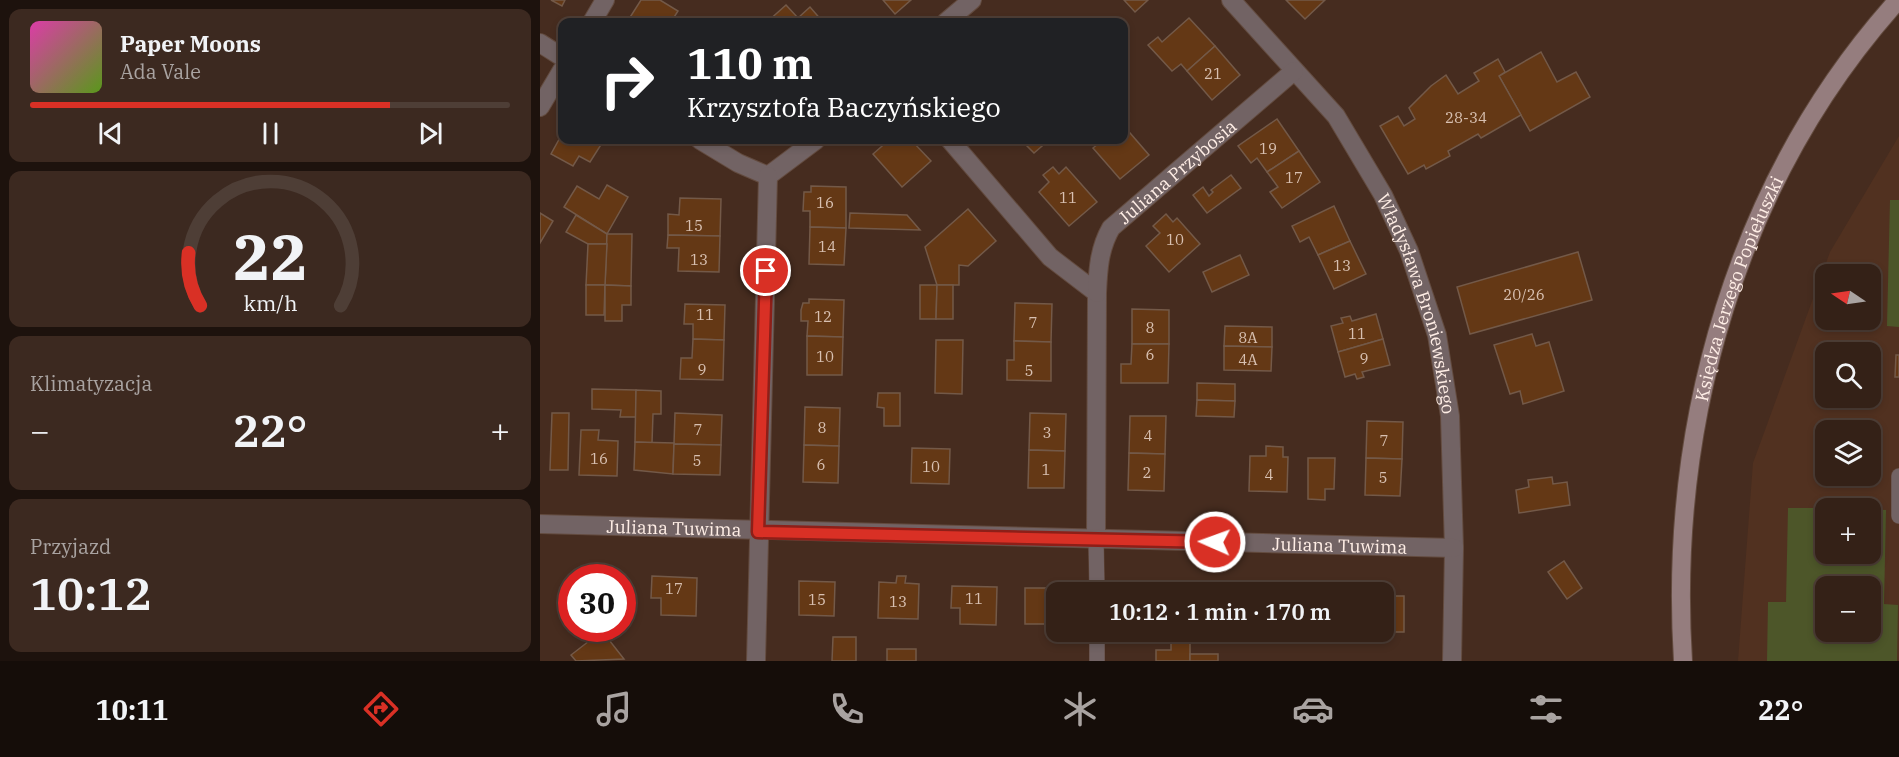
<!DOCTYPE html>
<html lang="pl">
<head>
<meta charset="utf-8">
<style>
  :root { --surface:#342117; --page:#3c2920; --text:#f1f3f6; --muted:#a9a3a1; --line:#4e3e36; --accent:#d93025 }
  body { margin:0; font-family:"IBM Plex Serif",serif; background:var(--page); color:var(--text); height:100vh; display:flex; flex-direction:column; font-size:22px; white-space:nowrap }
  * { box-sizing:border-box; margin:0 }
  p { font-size:20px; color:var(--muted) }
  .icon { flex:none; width:33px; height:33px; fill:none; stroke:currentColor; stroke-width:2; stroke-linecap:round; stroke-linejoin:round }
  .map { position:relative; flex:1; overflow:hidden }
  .details { display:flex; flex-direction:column; gap:9px; padding:9px; background:#1d120d; width:540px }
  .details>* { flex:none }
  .banner { position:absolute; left:18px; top:18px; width:570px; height:126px; border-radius:12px; box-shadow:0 3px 9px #0003,0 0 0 2px var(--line); background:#202124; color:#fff; overflow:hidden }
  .needle { width:39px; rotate:283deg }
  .fabs { position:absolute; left:1275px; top:264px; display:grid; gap:12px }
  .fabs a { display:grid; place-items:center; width:66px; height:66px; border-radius:12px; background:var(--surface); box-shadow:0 3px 9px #0003,0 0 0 2px var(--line); font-size:30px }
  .speed { position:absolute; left:18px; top:564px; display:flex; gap:12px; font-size:30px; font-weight:700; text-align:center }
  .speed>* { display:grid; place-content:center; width:78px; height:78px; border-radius:50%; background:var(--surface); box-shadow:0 3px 9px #0003,0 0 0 2px var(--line); line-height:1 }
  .speed .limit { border:9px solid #d22; background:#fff; color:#111 }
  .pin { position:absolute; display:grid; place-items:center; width:51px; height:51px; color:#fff; margin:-26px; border:3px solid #fff; border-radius:50%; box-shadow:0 2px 6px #0007 }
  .me { position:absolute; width:66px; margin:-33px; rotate:272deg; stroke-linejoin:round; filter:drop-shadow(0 0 4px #0008) }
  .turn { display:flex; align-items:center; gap:21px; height:126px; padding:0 30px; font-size:27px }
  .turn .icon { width:78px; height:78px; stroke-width:2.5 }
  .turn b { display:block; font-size:42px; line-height:51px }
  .big { font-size:45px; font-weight:600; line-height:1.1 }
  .details .widget { flex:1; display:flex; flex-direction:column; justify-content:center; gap:9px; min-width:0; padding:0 21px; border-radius:12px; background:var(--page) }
  .details .dial { align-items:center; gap:0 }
  .dial svg { height:156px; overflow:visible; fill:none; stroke:var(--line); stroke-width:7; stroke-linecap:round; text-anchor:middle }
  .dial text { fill:var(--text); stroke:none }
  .song { display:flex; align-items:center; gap:18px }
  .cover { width:72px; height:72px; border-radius:9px; background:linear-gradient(135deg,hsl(320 70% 55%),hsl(90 70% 35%)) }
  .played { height:6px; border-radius:3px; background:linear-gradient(90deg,var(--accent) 75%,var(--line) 75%) }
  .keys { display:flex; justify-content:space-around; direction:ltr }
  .heat { display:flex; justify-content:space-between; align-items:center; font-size:33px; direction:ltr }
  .trip { position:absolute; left:506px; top:582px; width:348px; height:60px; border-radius:12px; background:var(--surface); box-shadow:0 3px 9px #0003,0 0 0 2px var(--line); font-weight:600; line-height:60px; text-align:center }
  .dock { display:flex; height:96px; justify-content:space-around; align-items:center; background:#150d09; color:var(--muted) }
  .dock .icon { width:42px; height:42px }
  .dock .on { color:var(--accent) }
  .dock b { font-size:27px; color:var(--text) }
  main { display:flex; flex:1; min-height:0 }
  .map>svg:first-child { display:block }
  .built { fill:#513120; fill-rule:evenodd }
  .green { fill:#4d5629; fill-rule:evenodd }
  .building { fill:#643815; stroke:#735948; stroke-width:1.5 }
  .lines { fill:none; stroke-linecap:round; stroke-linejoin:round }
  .lane-casing { stroke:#634b3f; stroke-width:16 }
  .street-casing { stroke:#634b3f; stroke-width:20 }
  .secondary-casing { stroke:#634b3f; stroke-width:20 }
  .lane { stroke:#726364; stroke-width:15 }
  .street { stroke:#726364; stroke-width:18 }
  .secondary { stroke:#957d7e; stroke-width:18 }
  .route-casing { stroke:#8d1f18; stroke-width:15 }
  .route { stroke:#d93025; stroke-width:10 }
  .labels { text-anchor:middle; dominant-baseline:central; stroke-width:6; stroke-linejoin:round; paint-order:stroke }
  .number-label { font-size:15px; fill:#d8c0b1 }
  .street-label { font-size:18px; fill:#feede5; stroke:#462c1f }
</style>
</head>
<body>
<main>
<section class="details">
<div class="widget">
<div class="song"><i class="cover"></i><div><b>Paper Moons</b><p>Ada Vale</p></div></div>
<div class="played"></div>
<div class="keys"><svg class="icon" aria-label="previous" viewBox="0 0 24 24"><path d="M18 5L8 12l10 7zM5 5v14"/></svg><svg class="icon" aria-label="pause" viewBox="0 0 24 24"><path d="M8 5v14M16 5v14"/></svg><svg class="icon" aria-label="next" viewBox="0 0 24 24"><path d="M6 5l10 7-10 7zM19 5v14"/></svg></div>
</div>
<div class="widget dial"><svg viewBox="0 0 100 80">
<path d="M14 69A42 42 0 1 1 86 69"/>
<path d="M14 69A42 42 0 0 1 8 42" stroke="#d93025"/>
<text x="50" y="56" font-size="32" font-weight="700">22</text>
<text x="50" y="72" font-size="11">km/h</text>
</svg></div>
<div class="widget"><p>Klimatyzacja</p>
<div class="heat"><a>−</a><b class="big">22°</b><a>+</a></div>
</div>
<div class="widget"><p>Przyjazd</p><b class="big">10:12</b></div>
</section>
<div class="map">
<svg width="1359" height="661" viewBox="0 0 1359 661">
  <rect width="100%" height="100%" fill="#462c1f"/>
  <path class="built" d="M1359 136V661H1198L1213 463 1290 252ZM1286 274H1330V320H1286ZM1286 352H1330V398H1286ZM1286 430H1330V476H1286ZM1286 508H1330V554H1286ZM1286 586H1330V632H1286Z"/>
  <g class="green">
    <polygon points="1350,200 1359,200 1359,327 1347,326"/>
    <path d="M1248 508H1296H1286V554H1330L1331 509 1346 510 1344 604 1358 605 1357 661H1227L1228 602H1246ZM1286 586H1330V632H1286Z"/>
  </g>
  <g class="building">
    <polygon points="11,0 25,0 22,6"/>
    <polygon points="101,0 120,0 138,11 131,22 87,22"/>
    <polygon points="343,0 371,0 355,14"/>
    <polygon points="584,0 608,0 595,12"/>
    <polygon points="746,0 785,0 765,19"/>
    <polygon points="246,5 258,18 270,7 283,22 227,22"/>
    <polygon points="649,18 675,46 647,71 641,64 632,71 608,45 618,37 622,42"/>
    <polygon points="675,46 700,75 672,100 647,71"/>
    <polygon points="1001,52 1017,82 1036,72 1050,97 990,131 959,76"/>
    <polygon points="958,59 965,72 959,76 981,115 941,138 938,134 908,151 910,156 886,169 884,165 868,174 840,126 858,116 864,126 875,119 869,108 891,86 906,75 918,94 939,81 934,73"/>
    <polygon points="737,119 759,151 727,172 717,158 711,163 698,146"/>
    <polygon points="584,126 609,155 580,179 553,148 563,140 584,140"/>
    <polygon points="22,134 22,140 64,140 50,162 39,156 33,166 11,154"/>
    <polygon points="349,140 371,140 391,161 362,187 333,154"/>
    <polygon points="481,140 509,140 494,153"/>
    <polygon points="759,151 780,182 742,208 730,192 738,187 727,172"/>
    <polygon points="513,167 519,174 526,167 557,202 529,226 499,192 509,182 503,175"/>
    <polygon points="691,175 701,188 667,213 653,195 663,187 669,196 673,192 671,190"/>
    <polygon points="67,185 88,197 67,234 24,207 37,186 59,199"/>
    <polygon points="271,186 306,187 306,228 270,227 270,211 263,211 264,192 271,192"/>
    <polygon points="140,198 181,199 180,236 128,235 128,214 139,215"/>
    <polygon points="794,206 810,241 778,255 769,237 760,242 752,226"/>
    <polygon points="428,209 456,241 428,266 419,265 419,285 397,285 385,247"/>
    <polygon points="0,213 13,221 0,243"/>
    <polygon points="310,213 367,215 380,230 309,228"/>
    <polygon points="626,214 633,222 637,218 660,244 629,272 606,246 620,233 613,226"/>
    <polygon points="36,215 67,234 67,244 48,244 26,232"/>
    <polygon points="270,227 306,228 304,265 269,264"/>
    <polygon points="67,234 92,234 91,286 65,285"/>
    <polygon points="128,235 180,236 179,272 138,271 139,248 127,248"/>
    <polygon points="810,241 826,274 794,289 778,255"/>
    <polygon points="48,244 67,244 65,285 46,285"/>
    <polygon points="1038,252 1052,300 930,334 917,287"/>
    <polygon points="700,255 709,275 672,292 663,272"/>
    <polygon points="46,285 65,285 64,315 46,315"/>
    <polygon points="65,285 91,286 91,305 82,305 82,321 65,321"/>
    <polygon points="380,285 397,285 396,319 380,319"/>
    <polygon points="397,285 413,285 413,319 396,319"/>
    <polygon points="269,299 304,300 303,337 267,336 268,321 261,321 261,310 263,303 269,303"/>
    <polygon points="475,303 512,304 511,342 474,341"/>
    <polygon points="145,304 185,305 184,340 153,339 153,324 144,324"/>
    <polygon points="592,309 629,310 629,344 592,344"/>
    <polygon points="836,314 843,339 798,352 791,326 803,323 801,318 810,316 812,321"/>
    <polygon points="685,326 732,327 732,347 684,346"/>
    <polygon points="992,334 996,346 1009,342 1024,391 983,404 980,391 970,394 954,345"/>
    <polygon points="267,336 303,337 302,375 267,375"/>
    <polygon points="153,339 184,340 183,380 140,379 141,358 152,358"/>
    <polygon points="843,339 850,365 822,372 824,377 817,379 815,374 805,377 798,352"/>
    <polygon points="396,340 423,340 422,394 395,393"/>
    <polygon points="474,341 511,342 511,381 467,380 467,360 474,360"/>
    <polygon points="592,344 629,344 628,383 581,383 581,364 591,364"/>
    <polygon points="684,346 732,347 731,371 684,370"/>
    <polygon points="1356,355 1359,355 1359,377 1355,377"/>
    <polygon points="657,383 695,384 695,401 657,400"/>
    <polygon points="52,389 96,390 96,417 80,417 81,410 52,409"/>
    <polygon points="96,390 121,391 121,414 113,414 112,443 95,442"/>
    <polygon points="338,393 360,393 360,426 344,426 344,408 337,407"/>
    <polygon points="657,400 695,401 694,417 656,416"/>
    <polygon points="265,407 300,408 299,446 264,445"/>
    <polygon points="12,413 29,413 28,470 10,470"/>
    <polygon points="135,413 182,415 181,445 134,444"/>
    <polygon points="490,413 526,414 525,451 489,450"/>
    <polygon points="590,416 626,416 625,454 589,453"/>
    <polygon points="827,421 863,422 862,459 826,458"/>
    <polygon points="41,430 59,430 58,440 78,441 77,476 39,475"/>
    <polygon points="95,442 134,443 133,474 94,470"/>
    <polygon points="134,444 181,445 180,475 133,474"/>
    <polygon points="264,445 299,446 298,483 263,482"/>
    <polygon points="726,446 743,447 743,457 748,457 747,492 709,491 710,456 726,456"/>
    <polygon points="372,448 410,449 409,484 371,483"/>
    <polygon points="489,450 525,451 524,488 488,488"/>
    <polygon points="589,453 625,454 624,491 588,490"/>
    <polygon points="768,458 795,458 794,489 785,489 785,500 768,499"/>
    <polygon points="826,458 862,459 860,496 825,495"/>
    <polygon points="1012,477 1013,484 1027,482 1030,505 979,513 976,490 989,487 988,480"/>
    <polygon points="1024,561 1042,588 1027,599 1008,572"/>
    <polygon points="112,576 157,578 156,616 121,615 121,598 111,598"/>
    <polygon points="357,576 366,576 365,583 379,584 378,619 338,618 339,582 356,583"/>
    <polygon points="259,581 295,582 294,616 259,615"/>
    <polygon points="412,586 457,587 456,625 420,624 420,608 411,608"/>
    <polygon points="485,588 523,588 523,592 516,592 516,624 485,624"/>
    <polygon points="586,589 624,590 624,592 586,592"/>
    <polygon points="830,590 849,590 848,596 864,596 864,632 839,632 843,632 843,592 830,592"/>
    <rect x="669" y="591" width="37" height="1"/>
    <polygon points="62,631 84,659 36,661 31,655"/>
    <polygon points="740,632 779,632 779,634 740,633"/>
    <polygon points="293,637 316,637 316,661 292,661"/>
    <polygon points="631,642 650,643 650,661 616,661 616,650 631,650"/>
    <rect x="347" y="649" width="29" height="12"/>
    <rect x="650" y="654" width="28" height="7"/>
  </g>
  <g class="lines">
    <defs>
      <g id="lane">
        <polyline points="1359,476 1359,516"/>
        <polyline points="556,538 557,592"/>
        <polyline points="557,632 557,661"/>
      </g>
      <g id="street">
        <path id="s1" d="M691 0 796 116 843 195 869 251 897 335 910 416 914 548 912 661"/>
        <polyline points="52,22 65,0"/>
        <polyline points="406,22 432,0"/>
        <polyline points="0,43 22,57"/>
        <polyline points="0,107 22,70"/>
        <polyline points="160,140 198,163 228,176 276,140"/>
        <polyline points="410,140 510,257 557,293 556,538"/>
        <path id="s2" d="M557 293C558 270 559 249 571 228L754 71"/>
        <path id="s3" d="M0 524 914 548"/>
        <polyline points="216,661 228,176"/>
      </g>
      <g id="secondary">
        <path id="s4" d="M1143 661C1128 424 1197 179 1358 0"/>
      </g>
    </defs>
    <use href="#lane" class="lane-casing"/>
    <use href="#street" class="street-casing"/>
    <use href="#secondary" class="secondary-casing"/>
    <use href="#lane" class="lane"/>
    <use href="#street" class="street"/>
    <use href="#secondary" class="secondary"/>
  </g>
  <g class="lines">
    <defs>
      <polyline id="route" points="226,271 218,532 675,542"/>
    </defs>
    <use href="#route" class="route-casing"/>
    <use href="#route" class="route"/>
  </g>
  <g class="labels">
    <g class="number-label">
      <text x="673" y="73">21</text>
      <text x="926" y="117">28-34</text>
      <text x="728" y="148">19</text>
      <text x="754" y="177">17</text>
      <text x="528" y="197">11</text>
      <text x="285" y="202">16</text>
      <text x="154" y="225">15</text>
      <text x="635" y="239">10</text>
      <text x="287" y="246">14</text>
      <text x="159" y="259">13</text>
      <text x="802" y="265">13</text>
      <text x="984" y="294">20/26</text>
      <text x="165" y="314">11</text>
      <text x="283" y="316">12</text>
      <text x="493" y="322">7</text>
      <text x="610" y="327">8</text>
      <text x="817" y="333">11</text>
      <text x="708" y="337">8A</text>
      <text x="610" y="354">6</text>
      <text x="285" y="356">10</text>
      <text x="824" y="358">9</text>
      <text x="708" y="359">4A</text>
      <text x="162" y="369">9</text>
      <text x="489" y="370">5</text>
      <text x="282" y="427">8</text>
      <text x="158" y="429">7</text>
      <text x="507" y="432">3</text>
      <text x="608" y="435">4</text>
      <text x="844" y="440">7</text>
      <text x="59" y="458">16</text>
      <text x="157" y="460">5</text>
      <text x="281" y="464">6</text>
      <text x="391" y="466">10</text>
      <text x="506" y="469">1</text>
      <text x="607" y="472">2</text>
      <text x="729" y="474">4</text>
      <text x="843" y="477">5</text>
      <text x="134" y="588">17</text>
      <text x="434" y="598">11</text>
      <text x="277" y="599">15</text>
      <text x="358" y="601">13</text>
    </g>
    <g class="street-label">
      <text stroke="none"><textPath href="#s2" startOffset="154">Juliana Przybosia</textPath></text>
      <text stroke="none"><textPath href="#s4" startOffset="380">Księdza Jerzego Popiełuszki</textPath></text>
      <text stroke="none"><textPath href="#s1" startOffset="363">Władysława Broniewskiego</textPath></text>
      <text stroke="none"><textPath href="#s3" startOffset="134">Juliana Tuwima</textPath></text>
      <text stroke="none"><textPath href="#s3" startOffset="800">Juliana Tuwima</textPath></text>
    </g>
  </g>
</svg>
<div class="fabs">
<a><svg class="needle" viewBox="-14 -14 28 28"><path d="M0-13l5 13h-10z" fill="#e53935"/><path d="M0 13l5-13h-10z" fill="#a9a3a1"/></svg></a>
<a><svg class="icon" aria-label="search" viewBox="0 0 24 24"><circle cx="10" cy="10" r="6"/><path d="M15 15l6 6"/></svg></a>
<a><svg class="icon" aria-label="layers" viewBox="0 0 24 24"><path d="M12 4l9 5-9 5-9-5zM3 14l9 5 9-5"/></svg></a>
<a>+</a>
<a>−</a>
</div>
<div class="speed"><div class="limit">30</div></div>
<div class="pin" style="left:226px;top:271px;background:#d93025"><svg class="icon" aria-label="arrive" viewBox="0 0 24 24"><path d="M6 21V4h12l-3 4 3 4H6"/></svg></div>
<svg class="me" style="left:675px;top:542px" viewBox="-20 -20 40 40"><circle r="17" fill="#d93025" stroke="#fff" stroke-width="3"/><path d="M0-11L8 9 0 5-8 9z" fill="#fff"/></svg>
<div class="trip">10:12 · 1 min · 170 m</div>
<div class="banner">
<div class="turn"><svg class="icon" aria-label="right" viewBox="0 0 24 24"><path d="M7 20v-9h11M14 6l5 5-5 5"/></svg><div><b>110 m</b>Krzysztofa Baczyńskiego</div></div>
</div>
</div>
</main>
<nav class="dock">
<b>10:11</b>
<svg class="icon on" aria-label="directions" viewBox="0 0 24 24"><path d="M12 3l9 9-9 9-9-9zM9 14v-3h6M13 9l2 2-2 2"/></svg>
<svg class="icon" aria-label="music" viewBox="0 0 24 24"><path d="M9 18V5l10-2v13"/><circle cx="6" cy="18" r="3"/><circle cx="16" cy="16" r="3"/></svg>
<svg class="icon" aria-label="phone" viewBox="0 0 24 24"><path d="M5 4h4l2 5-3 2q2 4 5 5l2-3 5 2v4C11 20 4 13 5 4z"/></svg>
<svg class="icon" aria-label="climate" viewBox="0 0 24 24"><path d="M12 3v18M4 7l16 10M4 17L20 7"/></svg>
<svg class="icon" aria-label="car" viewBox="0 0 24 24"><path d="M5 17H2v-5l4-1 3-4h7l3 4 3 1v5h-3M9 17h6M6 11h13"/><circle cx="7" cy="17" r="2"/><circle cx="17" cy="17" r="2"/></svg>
<svg class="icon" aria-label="filters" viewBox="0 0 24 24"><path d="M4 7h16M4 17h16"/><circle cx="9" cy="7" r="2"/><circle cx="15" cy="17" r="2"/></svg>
<b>22°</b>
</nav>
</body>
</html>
